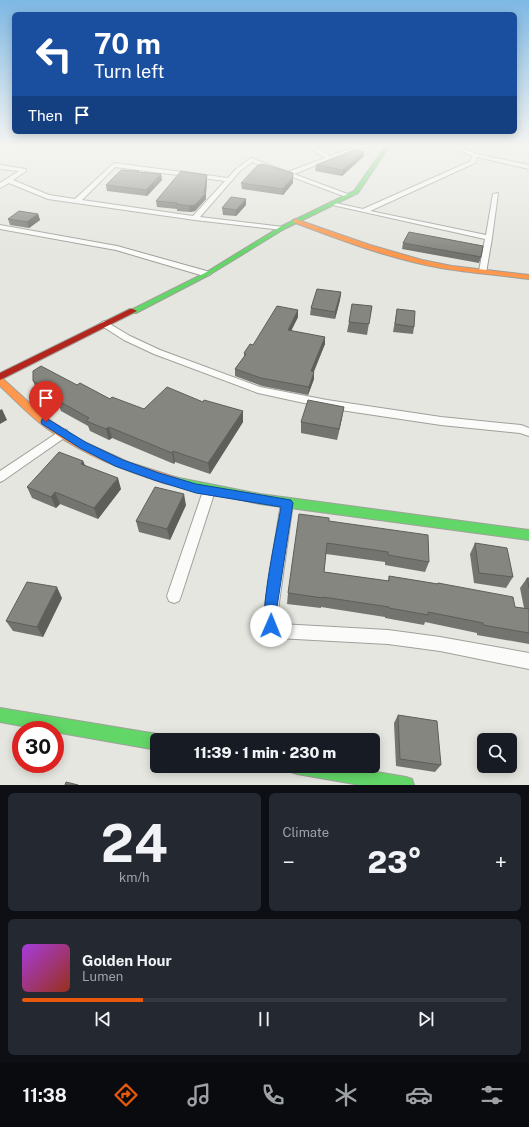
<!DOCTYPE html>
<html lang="en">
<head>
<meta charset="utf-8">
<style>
  :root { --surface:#171b24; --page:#242831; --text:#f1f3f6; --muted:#9ea1a6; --line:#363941; --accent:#ea580c }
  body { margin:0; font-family:"Public Sans",sans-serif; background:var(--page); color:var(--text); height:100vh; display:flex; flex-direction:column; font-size:15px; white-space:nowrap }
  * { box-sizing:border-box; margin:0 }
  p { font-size:13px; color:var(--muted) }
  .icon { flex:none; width:22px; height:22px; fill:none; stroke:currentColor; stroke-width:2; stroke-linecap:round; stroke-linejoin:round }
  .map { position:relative; height:785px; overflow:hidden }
  .side { display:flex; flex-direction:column; gap:8px; padding:8px; background:#0d0f14; flex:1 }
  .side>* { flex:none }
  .banner { position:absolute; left:12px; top:12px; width:505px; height:122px; border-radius:6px; box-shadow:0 2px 10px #0003; background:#1a4fa0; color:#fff; overflow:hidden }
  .controls { position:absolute; left:477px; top:733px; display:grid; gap:8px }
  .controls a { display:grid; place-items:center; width:40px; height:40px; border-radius:6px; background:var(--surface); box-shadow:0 2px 10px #0003; font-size:20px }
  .speed { position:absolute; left:12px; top:721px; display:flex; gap:8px; font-size:20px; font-weight:700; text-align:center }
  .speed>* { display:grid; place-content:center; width:52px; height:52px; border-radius:50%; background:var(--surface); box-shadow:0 2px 10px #0003; line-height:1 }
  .speed .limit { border:6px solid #d22; background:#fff; color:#111 }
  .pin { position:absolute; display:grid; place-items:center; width:34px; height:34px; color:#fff; margin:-41px -17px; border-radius:50% 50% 50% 0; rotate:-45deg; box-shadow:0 0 4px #0007 }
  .pin .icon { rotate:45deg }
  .me { position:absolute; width:44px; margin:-22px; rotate:1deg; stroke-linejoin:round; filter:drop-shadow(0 0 3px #0008) }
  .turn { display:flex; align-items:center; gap:14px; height:84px; padding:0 16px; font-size:18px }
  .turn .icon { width:52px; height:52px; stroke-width:2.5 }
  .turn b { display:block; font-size:28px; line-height:34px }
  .then { display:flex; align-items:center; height:38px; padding:0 16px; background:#0003; gap:8px; font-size:15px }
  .big { font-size:30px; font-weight:800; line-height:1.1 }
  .side .card { flex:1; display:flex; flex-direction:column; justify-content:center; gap:6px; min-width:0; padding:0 14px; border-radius:6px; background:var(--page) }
  .side .dial { align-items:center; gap:0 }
  .dial b { font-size:52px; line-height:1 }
  .song { display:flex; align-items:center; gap:12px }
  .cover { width:48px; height:48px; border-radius:6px; background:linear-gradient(135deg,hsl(280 70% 55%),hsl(10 70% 35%)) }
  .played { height:4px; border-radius:2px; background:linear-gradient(90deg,var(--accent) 25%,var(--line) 25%) }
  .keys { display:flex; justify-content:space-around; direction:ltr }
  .heat { display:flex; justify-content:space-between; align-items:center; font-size:22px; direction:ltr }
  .side .tiles { flex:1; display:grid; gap:8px; grid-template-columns:1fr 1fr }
  .card:last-child { grid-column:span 2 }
  .trip { position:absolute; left:150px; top:733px; width:230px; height:40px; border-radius:6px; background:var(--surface); box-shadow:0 2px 10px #0003; font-weight:800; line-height:40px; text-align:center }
  .tabs { display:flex; height:64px; justify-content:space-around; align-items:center; background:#090b0e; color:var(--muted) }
  .tabs .icon { width:28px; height:28px }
  .tabs .selected { color:var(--accent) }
  .tabs b { font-size:18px; color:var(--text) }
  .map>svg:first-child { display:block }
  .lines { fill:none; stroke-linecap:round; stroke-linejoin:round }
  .street-casing { stroke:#a0a09b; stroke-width:2 }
  .fast-casing { stroke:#a0a09b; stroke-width:2 }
  .slow-casing { stroke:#a0a09b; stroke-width:2 }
  .jam-casing { stroke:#a0a09b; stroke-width:2 }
  .street { fill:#fbfbfa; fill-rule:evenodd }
  .fast { fill:#63d668; fill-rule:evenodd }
  .slow { fill:#ff974d; fill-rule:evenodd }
  .jam { fill:#b3261e; fill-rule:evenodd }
  .wall { fill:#73736f }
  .shaded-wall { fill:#5e5e5a }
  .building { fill:#868681; stroke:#5e5e5a }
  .route { fill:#1a73e8; stroke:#114b97 }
</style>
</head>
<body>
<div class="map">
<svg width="529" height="785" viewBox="0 0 529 785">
  <rect width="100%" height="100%" fill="#e6e6e0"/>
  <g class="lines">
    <defs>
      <g id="street">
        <path d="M306 144H311L330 156 363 144H369L294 174 350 195V197H346L252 162 240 171 200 217 284 227V229L282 230 195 220 48 199 9 183 0 188V183L19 171 0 169V165L26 169V171L13 180 49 195 75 199 114 163 228 178 236 169 251 158 288 172 325 158ZM115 167 225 181 193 216 82 200Z"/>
        <polygon points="447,144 453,144 477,154 529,165 529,169 477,157 475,163 370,211 486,235 493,194 498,193 492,238 486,273 483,273 479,271 485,239 328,204 331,202 363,209 471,161 472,156"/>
        <polygon points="0,225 117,246 210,272 211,274 207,276 204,276 116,250 0,229"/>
        <polygon points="105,321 130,336 160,350 260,387 327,400 441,417 521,425 529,428 529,436 520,433 441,425 327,408 258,393 154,354 124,340 102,326 101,324 102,322"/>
        <polygon points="63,429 67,430 68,433 67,436 4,480 0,482 0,471"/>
        <polygon points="209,486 213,488 215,491 181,596 179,601 174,603 169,601 167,596 203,491 205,488"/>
        <path d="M287 498 291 499 293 503 277 617 278 621 280 624 388 630 440 637 529 653V669L440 651 388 644 277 638C267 634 264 627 263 617L281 503 283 499Z"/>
      </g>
      <g id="fast">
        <polygon points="387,144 391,144 358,193 284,229 209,275 136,313 133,313 129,311 205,273 280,227 354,191"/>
        <polygon points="174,477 260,494 529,530 529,540 260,504 170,484 169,481 170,478"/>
        <polygon points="0,708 157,734 162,737 164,740 157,740 157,750 55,732 55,730 44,730 0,722"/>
        <polygon points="289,766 342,766 406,777 412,779 414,785 360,785 297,774 291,772"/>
      </g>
      <g id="slow">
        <path d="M295 219 370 245 422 260 452 266 529 275V279C500 275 470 273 441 268 390 259 341 240 293 222V220Z"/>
        <path d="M0 378 3 379 45 417 80 440 128 462 178 478 179 481 178 484C169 487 157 480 149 478 112 466 76 450 45 427 29 415 15 400 0 386Z"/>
      </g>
      <polygon id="jam" points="130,309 133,309 137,311 0,380 0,373"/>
    </defs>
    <use href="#street" class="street-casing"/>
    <use href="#fast" class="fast-casing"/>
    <use href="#slow" class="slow-casing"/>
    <use href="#jam" class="jam-casing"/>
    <use href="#street" class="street"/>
    <use href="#fast" class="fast"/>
    <use href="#slow" class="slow"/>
    <use href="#jam" class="jam"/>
  </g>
  <g class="wall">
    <polygon points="364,152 363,157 342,176 315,171 316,165"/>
    <polygon points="139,171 139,173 161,174 162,180 147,196 107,191 106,185"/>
    <polygon points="207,175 207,181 206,193 206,199 195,211 190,212 177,211 177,209 157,207 156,201"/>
    <polygon points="241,183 293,183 283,195 242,189"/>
    <polygon points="246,205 236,216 223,215 222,208"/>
    <polygon points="38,214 40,220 29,228 10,225 8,219"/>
    <polygon points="403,243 481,257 479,263 402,249"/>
    <polygon points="341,292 340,300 335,319 310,315 311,308"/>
    <polygon points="372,306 367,335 347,332 349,322"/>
    <polygon points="397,309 414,327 413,334 393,332"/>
    <polygon points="298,310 298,317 291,331 325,337 325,344 313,372 314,379 308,395 262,386 235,376 235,369 244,357 244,353 253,345"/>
    <polygon points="33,381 77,385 110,399 144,409 203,402 243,411 243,422 210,474 175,462 174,464 112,438 109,440 90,431 88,426 61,411 58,403 37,391"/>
    <polygon points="342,418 337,440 301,433 301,422"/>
    <polygon points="83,461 85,465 121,489 98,519 60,504 56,508 32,498 27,487"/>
    <polygon points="186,505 170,540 139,532 136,521"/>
    <polygon points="329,521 429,562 425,572 385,565 385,562 326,554 324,572 388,581 389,576 437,584 438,583 515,607 524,608 520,588 527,578 529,578 529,644 477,635 477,633 425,622 424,625 385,618 385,617 321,607 321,608 287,604 288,593"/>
    <polygon points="475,543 513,577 506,588 474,583 470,554"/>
    <polygon points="62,598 43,637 13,631 6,621"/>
    <polygon points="398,715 441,765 435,772 396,766 394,723"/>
  </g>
  <g class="shaded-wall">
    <polygon points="334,144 341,144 334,146"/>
    <polygon points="364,152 363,157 342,176 343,170"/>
    <polygon points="161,174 162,180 147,196 146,190"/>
    <polygon points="207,175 207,181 206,193 206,199 195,211 190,212 189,206 204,193"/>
    <polygon points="293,177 293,183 283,195 283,189"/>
    <polygon points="246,199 246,205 236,216 236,210"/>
    <polygon points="38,214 40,220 29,228 27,222"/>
    <polygon points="341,292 340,300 335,319 335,312"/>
    <polygon points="298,310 298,317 288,337 288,330"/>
    <polygon points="325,337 325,344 311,379 311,371"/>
    <polygon points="314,372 314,379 308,395 309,387"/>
    <polygon points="344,407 342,418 337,440 339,429"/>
    <polygon points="2,409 7,420 0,424 0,410"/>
    <polygon points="243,411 243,422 210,474 208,463"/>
    <polygon points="109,427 112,438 109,440 106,429"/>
    <polygon points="173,451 175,462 174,464 172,453"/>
    <polygon points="83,461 87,472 81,464"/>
    <polygon points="118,478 121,489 98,519 94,508"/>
    <polygon points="55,492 60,504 56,508 51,497"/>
    <polygon points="184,494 186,505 170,540 167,529"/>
    <polygon points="57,587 62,598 43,637 37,627"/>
  </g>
  <g class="building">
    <polygon points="354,150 364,152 343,170 316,165"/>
    <polygon points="263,164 293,173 293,177 283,189 241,183 258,165"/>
    <polygon points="121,170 139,171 137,172 161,174 146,190 106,185"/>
    <polygon points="181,171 207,175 204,193 206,193 195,205 189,206 176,204 177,203 156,201"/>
    <polygon points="231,197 246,199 236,210 222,208"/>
    <polygon points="19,211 38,214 27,222 8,219"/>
    <polygon points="409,232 483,246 481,257 403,243"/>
    <polygon points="317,289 341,292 335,312 311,308"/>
    <polygon points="352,304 372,306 369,324 349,322"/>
    <polygon points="277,306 298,310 288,330 325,337 311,371 314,372 309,387 261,378 235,369 246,354 244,353 250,344 253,345"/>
    <polygon points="397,309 415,311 414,327 395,324"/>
    <polygon points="41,366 77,385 80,383 110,399 112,397 144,409 167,387 203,402 204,400 243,411 208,463 173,451 172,453 109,427 106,429 86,421 89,418 57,400 62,397 33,381 33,371"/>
    <polygon points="308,400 344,407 339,429 301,422"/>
    <polygon points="59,452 83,461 81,464 118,478 94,508 55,492 51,497 27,487"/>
    <polygon points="155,487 184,494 167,529 136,521"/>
    <polygon points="299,514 329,518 329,521 428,535 429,562 388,555 388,552 327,543 324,572 389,581 389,576 438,584 438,583 513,597 515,607 529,609 529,633 483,625 483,623 428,612 428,615 389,608 389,607 323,597 323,598 288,593"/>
    <polygon points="475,543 507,548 513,577 479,573"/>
    <polygon points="527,578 529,578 529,588"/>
    <polygon points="27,582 57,587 37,627 6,621"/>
    <polygon points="398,715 437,721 441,765 400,759"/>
    <polygon points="66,782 78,785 65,785"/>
  </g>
  <linearGradient id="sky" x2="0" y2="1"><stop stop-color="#7eb8e4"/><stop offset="0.57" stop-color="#f4f4f1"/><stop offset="1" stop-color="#f4f4f1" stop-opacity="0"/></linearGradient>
  <rect width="529" height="254" fill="url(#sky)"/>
  <path class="route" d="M46 418 87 443 123 460 159 473 196 484 291 500 293 503 277 607 278 626 276 630 271 632 266 630C259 612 277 530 281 507L196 493 154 480 115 466 80 448 42 424 41 422 42 419Z"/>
</svg>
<div class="controls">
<a><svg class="icon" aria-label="search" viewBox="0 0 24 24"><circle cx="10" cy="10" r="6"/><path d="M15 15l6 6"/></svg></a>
</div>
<div class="speed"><div class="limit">30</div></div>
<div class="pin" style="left:46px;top:422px;background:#d93025"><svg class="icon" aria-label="arrive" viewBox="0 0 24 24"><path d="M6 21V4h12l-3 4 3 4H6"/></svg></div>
<svg class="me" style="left:271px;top:626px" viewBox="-20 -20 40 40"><circle r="19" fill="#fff"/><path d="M0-13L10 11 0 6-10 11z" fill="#1a73e8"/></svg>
<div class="trip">11:39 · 1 min · 230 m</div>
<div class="banner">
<div class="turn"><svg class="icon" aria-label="left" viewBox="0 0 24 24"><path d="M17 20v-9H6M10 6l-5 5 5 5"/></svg><div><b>70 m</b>Turn left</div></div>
<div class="then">Then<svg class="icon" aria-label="arrive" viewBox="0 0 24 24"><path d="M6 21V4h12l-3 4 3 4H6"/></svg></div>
</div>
</div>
<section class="side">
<div class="tiles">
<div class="card dial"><b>24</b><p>km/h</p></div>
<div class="card"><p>Climate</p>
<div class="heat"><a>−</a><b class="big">23°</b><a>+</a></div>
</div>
<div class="card">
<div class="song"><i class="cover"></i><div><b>Golden Hour</b><p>Lumen</p></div></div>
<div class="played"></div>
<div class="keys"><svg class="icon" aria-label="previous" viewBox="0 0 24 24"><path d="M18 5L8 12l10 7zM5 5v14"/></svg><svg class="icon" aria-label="pause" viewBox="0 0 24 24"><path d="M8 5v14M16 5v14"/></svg><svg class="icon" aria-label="next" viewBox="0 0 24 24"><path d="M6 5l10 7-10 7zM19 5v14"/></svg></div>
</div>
</div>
</section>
<nav class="tabs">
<b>11:38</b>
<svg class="icon selected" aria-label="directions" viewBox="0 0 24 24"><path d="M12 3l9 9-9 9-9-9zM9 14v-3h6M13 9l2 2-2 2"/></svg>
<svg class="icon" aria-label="music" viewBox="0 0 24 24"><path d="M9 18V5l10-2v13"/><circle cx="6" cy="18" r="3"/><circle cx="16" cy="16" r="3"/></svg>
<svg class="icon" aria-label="phone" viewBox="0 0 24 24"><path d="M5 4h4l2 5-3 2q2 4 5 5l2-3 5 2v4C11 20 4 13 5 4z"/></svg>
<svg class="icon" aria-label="climate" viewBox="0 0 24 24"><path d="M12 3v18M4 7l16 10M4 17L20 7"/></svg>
<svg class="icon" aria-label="car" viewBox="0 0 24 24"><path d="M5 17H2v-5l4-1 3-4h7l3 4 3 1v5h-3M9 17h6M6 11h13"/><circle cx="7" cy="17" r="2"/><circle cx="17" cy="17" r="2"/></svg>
<svg class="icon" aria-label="filters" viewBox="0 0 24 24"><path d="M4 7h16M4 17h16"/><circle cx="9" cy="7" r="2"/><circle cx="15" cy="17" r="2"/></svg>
</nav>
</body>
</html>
